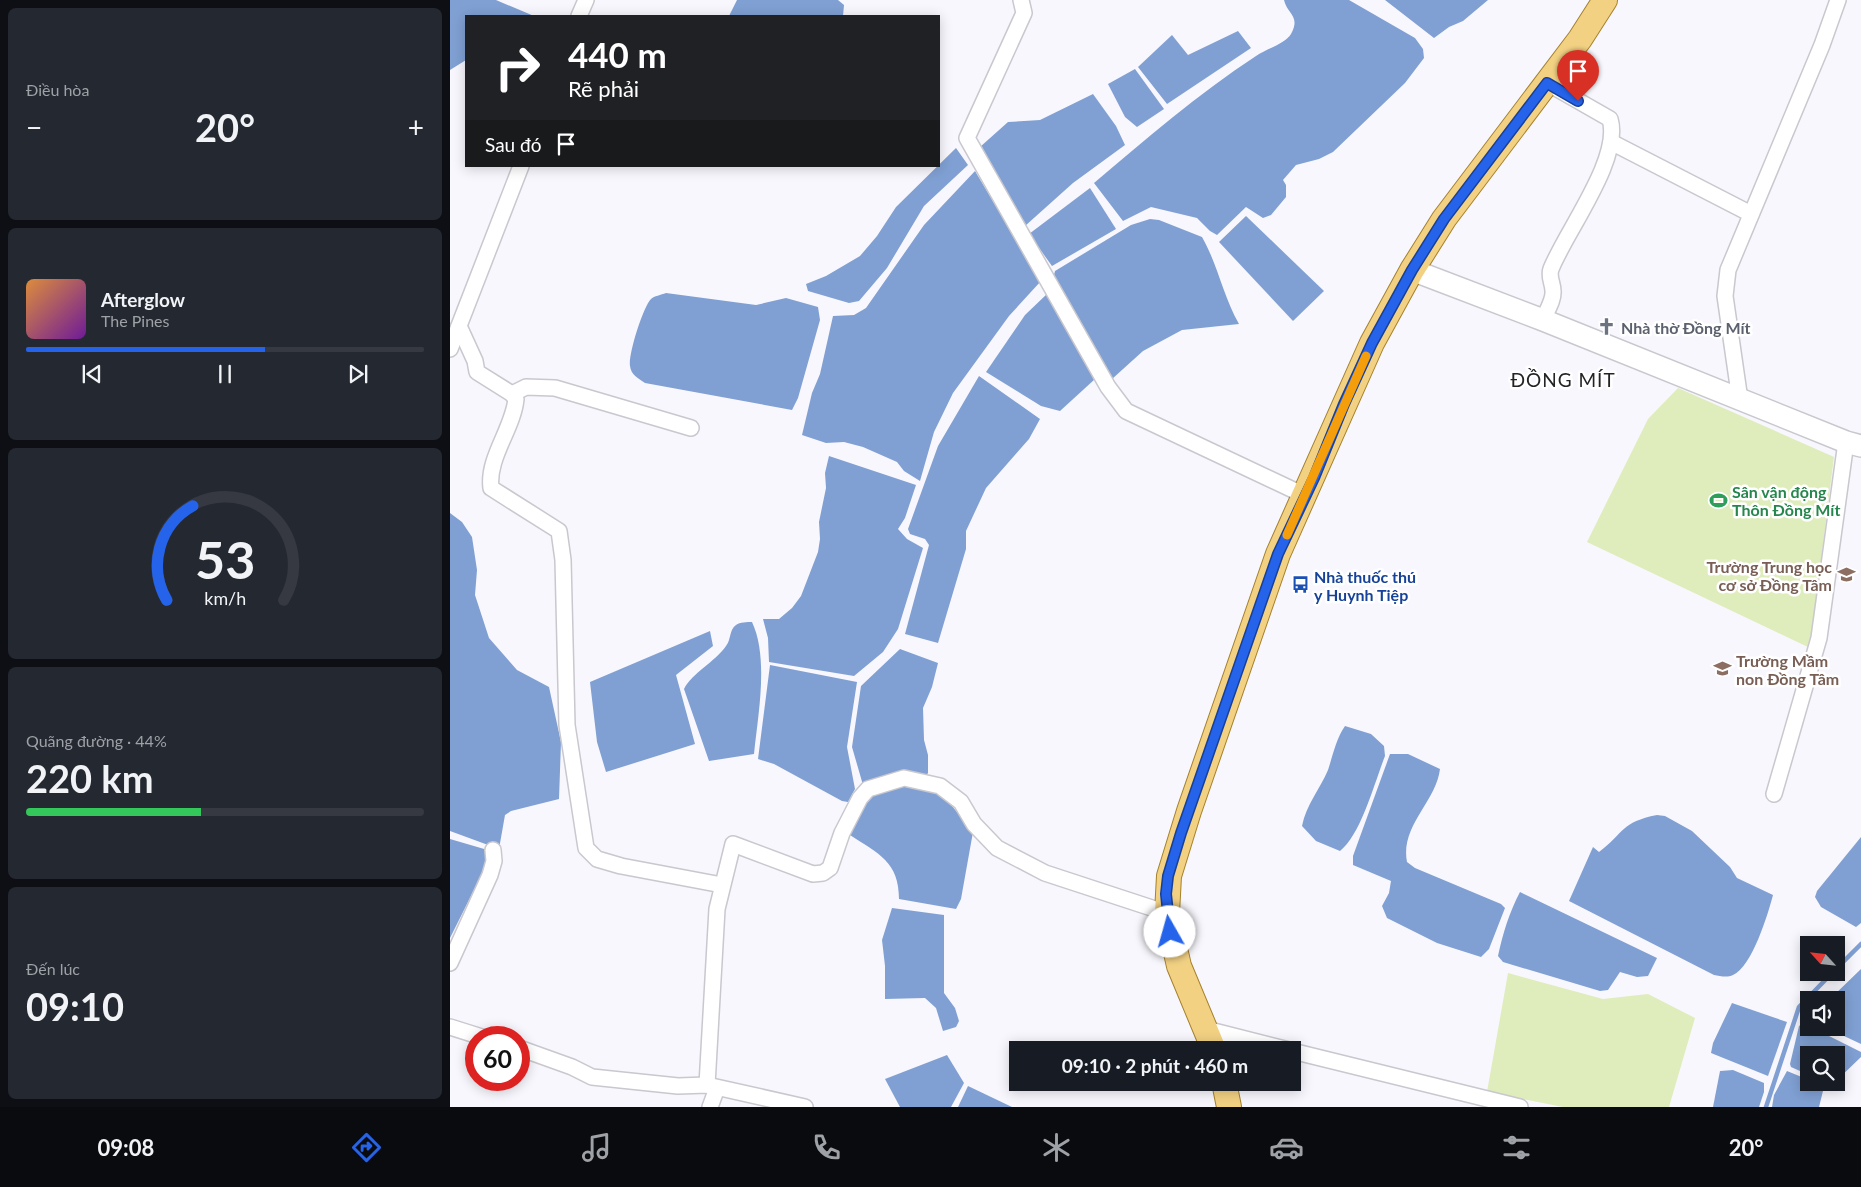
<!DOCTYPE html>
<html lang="vi">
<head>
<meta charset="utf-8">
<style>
  :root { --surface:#171b24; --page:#242831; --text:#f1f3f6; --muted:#9ea1a6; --line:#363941; --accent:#2563eb }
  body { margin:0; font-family:Lato,sans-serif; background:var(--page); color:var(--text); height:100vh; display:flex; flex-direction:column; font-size:19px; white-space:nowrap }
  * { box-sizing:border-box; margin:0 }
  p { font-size:16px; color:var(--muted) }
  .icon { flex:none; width:28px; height:28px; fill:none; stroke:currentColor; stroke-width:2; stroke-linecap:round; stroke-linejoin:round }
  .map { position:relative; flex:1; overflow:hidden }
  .panel { display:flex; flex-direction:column; gap:8px; padding:8px; background:#0d0f14; width:450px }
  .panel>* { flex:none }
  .top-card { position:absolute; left:15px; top:15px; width:475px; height:152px; border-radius:0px; box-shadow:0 2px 12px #0003; background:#202124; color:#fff; overflow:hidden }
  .needle { width:32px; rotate:297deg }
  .fabs { position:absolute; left:1350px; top:936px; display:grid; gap:10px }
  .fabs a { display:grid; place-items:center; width:45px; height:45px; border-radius:0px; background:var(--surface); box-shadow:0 2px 12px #0003; font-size:25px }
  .speed { position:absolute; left:15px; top:1026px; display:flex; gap:10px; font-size:25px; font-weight:700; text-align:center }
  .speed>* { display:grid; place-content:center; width:65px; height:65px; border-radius:50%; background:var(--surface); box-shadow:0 2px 12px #0003; line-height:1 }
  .speed .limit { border:8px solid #d22; background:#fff; color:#111 }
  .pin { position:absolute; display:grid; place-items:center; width:42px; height:42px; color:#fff; margin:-51px -21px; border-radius:50% 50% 50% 0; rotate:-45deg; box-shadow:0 0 5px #0007 }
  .pin .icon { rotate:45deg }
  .me { position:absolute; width:55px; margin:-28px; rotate:353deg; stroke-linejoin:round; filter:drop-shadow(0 0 4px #0008) }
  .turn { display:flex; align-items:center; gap:18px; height:105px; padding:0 20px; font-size:22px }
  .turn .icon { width:65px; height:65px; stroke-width:2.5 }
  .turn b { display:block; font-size:35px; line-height:42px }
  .then { display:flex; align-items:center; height:48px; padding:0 20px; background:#0003; gap:10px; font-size:19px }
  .big { font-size:38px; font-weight:700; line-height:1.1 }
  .panel .widget { flex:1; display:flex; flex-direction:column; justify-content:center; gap:8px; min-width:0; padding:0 18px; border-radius:8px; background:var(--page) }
  .panel .dial { align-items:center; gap:0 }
  .dial svg { height:130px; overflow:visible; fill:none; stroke:var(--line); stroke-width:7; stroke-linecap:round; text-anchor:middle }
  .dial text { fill:var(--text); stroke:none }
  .song { display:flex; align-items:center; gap:15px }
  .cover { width:60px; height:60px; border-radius:8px; background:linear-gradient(135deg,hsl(30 70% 55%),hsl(280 70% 35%)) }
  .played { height:5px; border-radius:2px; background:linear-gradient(90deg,var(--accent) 60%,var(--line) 60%) }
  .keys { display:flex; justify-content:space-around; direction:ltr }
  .heat { display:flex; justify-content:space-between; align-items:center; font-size:28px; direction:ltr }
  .charge { height:8px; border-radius:4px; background:linear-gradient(90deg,#34c759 44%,var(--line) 0) }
  .trip { position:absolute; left:559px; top:1041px; width:292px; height:50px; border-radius:0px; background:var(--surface); box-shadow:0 2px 12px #0003; font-weight:700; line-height:50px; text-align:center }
  .menu { display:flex; height:80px; justify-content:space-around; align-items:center; background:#090b0e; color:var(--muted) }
  .menu .icon { width:35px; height:35px }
  .menu .current { color:var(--accent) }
  .menu b { font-size:22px; color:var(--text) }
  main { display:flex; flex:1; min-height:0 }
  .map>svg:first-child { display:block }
  .green { fill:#dfecbb }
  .water { fill:#80a0d3 }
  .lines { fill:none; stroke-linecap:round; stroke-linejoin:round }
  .stream { stroke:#80a0d3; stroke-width:4.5 }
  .street-casing { stroke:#c8c8ce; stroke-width:18 }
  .secondary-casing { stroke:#c8c8ce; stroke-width:24 }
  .primary-casing { stroke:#a5812c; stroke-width:26 }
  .street { stroke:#fff; stroke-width:15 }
  .secondary { stroke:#fff; stroke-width:21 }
  .primary { stroke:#f2d183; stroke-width:24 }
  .route-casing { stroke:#184099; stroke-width:12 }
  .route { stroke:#2563eb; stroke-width:9 }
  .slow { stroke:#f59e0b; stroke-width:9 }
  .labels { text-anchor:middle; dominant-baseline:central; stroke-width:5; stroke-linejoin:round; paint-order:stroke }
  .worship-label { font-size:16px; font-weight:bold; fill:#5b616d; stroke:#fff; text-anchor:start }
  .leisure-label { font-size:16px; font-weight:bold; fill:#27864d; stroke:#fff; text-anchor:start }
  .education-label { font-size:16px; font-weight:bold; fill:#785e54; stroke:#fff; text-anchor:end }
  .transit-label { font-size:16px; font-weight:bold; fill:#164399; stroke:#fff; text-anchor:start }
  .quarter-label { font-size:19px; letter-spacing:1px; fill:#242326; stroke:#fff }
</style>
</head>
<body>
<main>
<section class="panel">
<div class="widget"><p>Điều hòa</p>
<div class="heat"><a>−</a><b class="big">20°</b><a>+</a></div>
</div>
<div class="widget">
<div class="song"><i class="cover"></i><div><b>Afterglow</b><p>The Pines</p></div></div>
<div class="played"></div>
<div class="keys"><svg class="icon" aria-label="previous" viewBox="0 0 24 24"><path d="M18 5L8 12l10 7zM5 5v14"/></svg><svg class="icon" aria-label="pause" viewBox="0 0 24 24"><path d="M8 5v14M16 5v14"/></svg><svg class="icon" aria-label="next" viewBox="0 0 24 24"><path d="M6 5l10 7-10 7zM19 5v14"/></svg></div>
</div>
<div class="widget dial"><svg viewBox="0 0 100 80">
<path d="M14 69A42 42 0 1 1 86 69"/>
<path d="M14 69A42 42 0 0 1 30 11" stroke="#2563eb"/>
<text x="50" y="56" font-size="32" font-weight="700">53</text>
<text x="50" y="72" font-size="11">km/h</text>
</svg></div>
<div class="widget"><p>Quãng đường · 44%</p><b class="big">220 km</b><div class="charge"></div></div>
<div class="widget"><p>Đến lúc</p><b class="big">09:10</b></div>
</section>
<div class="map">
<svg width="1411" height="1107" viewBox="0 0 1411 1107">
  <rect width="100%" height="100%" fill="#f8f7fd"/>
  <g class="green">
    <polygon points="1228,388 1384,457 1360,648 1137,542 1198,419"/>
    <polygon points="1058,973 1153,999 1198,994 1245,1018 1219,1107 1113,1107 1037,1092"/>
  </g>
  <g class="water">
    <polygon points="0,0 46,0 84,16 16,16 16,60 0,70"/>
    <polygon points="287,0 388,0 394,5 393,16 279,16"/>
    <path d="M834 0H899L965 38 973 49 974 58 955 83 883 152 869 159 846 165 833 180 836 185V197L821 215 813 218 796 207 767 235 760 231 747 218 701 207 673 221 644 183C696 139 748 94 806 56 816 49 835 44 841 34 851 16 837 14 834 0Z"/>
    <polygon points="935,0 1038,0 1013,21 999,27 984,38"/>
    <polygon points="788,31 801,48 717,104 688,67 722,35 738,55"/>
    <polygon points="685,69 714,109 687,127 675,117 658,84"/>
    <polygon points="643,94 666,126 675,145 623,183 575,226 530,147 558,122 590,120"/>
    <polygon points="506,148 518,165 474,206 437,268 409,301 399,303 358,291 356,284 376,276 410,256 427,236 446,207"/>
    <polygon points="525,171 591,281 559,316 503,393 484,432 470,481 454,471 447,462 413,447 394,442 376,443 352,435 362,393 370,374 383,316 404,315 416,308 474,225"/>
    <polygon points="640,188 666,229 602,266 579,234"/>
    <polygon points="796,216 874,291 843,321 769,242"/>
    <path d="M700 219 709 220 752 237C768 265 773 296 789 324L732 330 693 351 662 379 604 275 605 271 681 225Z"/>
    <path d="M216 293 306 305 336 298 368 307 370 320 348 398 342 410 195 383C188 378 181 375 180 366 178 355 193 307 201 299 204 296 211 295 216 293Z"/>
    <polygon points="598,293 645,379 610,411 591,406 536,372 575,315"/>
    <polygon points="529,376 590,419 579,439 536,488 516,531 516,549 488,643 455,634 479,545 475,539 460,534 458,529 488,446"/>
    <polygon points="379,456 466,485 455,518 448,529 457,539 473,548 448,629 433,652 404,676 319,662 318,638 313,619 329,619 342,608 351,596 368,552 370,539 369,522 376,488 375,473"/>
    <polygon points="0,513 12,522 22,537 27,570 25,595 39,638 67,670 99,687 111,742 109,799 61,811 55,815 49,849 0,831"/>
    <path d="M302 622C319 658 308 715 304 754L259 761 234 689C242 673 265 662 276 646 281 640 279 630 286 625 290 622 297 622 302 622Z"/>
    <polygon points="260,631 263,646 226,675 245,744 156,772 147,742 140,682"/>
    <polygon points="450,649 488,663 482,687 473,708 474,740 478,755 478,773 475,777 429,777 413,785 402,747 411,686"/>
    <polygon points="320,665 407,682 397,747 405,789 398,802 392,801 324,764 308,759"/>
    <path d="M895 726 921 734 934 746 935 756C925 781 911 835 890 851L866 841 852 826C856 805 870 789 878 770 883 755 886 739 895 726Z"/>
    <path d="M940 754H958L990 769C986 802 950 826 957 862L965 868 1051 904 1055 908 1039 949 1031 957 987 943 937 918 932 906 939 893 941 881 903 865V856Z"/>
    <path d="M451 786C496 790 496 799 523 832L511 899 506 909 449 899C449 862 429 854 400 835L414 805 423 793Z"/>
    <path d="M1207 815 1215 816 1242 831 1280 867 1287 878 1323 895C1318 914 1302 967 1283 975 1277 978 1270 976 1264 975L1119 901 1143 847 1149 852C1174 833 1171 822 1207 815Z"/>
    <polygon points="1411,837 1411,923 1406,927 1371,907 1365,897 1367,891"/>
    <polygon points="0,839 41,851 41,860 32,874 0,938"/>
    <path d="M1070 892 1207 958 1198 976 1187 977 1170 972 1158 990 1150 991 1053 962 1048 956C1053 933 1059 913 1070 892Z"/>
    <polygon points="442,908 494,915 494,993 505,1008 509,1021 506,1027 493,1031 486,1008 475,998 435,999 435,966 432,940"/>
    <polygon points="1411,969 1411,1044 1377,1028 1386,1028 1386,1000 1379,1000"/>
    <polygon points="1282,1003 1337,1022 1318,1076 1261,1053 1263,1043"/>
    <polygon points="1353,1023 1411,1052 1411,1057 1386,1081 1386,1055 1359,1055 1359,1075 1341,1067 1340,1064 1349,1026"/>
    <polygon points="497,1055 514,1083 501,1107 450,1107 435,1079"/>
    <polygon points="1283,1070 1314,1083 1314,1092 1309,1107 1263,1107 1270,1071"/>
    <polygon points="1337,1071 1359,1080 1359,1082 1370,1085 1373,1091 1369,1107 1322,1107 1324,1095"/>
    <polygon points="518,1086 562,1107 508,1107"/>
  </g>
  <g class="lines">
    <g class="stream">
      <polyline points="1386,969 1411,944"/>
      <polyline points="1316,1107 1349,1007 1383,972"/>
    </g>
    <defs>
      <g id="street">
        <polyline points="571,0 574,13 517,138 658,387 676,411 856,496"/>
        <polyline points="129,16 136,0"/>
        <polyline points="1161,142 1301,214"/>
        <path d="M1093 320C1096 312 1104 300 1103 291 1103 283 1098 277 1101 269 1116 231 1172 159 1160 119L1097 83"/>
        <path d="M9 326 25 361 27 372 62 394 66 399C63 429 37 458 41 488L109 531 113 560 117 725 136 848 147 859 171 866 272 885"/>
        <polyline points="0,349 71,166"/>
        <polyline points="62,394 76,387 105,388 241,428"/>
        <polyline points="1290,400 1275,296 1278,270 1372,45 1388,0"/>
        <polyline points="1324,794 1369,638 1396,442"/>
        <polyline points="0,963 40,875 44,861 43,850"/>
        <polyline points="0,1027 35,1038"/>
        <polyline points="756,1029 839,1050"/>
        <polyline points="69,1048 122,1067 142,1077 228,1086 257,1085 355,1107"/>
        <polyline points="842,1051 1070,1107"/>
        <polyline points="257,1085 267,909 283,844 363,874 373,873 380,868 392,833 410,798 418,789 454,778 490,786 511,802 524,824 547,848 595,873 717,913"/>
        <polyline points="260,1107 267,1088"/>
      </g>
      <polyline id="secondary" points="962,270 1093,320 1396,442 1411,446"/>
      <g id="primary">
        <polyline points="764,1050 729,966 717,913 719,876 739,811 828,554 922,343 962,270 994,219 1130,39 1155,0"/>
        <polyline points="774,1082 779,1107"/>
      </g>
    </defs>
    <use href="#street" class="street-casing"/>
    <use href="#secondary" class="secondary-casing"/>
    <use href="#primary" class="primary-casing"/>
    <use href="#street" class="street"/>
    <use href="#secondary" class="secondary"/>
    <use href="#primary" class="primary"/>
  </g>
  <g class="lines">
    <defs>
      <polyline id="route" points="720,932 716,894 718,876 731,833 828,554 864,478 894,404 922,343 962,270 994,219 1097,83 1128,101"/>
    </defs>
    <use href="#route" class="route-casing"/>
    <use href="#route" class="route"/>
    <polyline class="slow" points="837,535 916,356"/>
  </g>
  <defs>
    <symbol id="church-bare" viewBox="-9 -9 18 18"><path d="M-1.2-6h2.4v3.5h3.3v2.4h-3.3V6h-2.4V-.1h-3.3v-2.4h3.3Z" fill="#6b7280" stroke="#fff" stroke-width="2.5" paint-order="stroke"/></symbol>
    <symbol id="stadium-bare" viewBox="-9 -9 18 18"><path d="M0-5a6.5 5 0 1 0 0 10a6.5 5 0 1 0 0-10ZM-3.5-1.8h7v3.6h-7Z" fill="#2e9e5b" stroke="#fff" stroke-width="2.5" paint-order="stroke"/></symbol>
    <symbol id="school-bare" viewBox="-9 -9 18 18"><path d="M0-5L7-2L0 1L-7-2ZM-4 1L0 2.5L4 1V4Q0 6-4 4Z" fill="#8d6e63" stroke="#fff" stroke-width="2.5" paint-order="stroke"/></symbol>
    <symbol id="bus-bare" viewBox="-9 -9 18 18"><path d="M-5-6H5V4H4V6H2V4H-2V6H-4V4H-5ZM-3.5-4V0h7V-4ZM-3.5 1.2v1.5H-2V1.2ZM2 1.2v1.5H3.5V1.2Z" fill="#1a4fb4" stroke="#fff" stroke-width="2.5" paint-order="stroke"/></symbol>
  </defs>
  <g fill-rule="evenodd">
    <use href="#church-bare" x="1144" y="314" width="25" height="25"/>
    <use href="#stadium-bare" x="1256" y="488" width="25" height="25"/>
    <use href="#school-bare" x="1384" y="562" width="25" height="25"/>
    <use href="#bus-bare" x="838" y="572" width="25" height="25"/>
    <use href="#school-bare" x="1260" y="656" width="25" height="25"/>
  </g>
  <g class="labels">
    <g class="worship-label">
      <text x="1171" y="327">Nhà thờ Đồng Mít</text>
    </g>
    <g class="leisure-label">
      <text x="1282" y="491">Sân vận động<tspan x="1282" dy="18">Thôn Đồng Mít</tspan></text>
    </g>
    <g class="education-label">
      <text x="1382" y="566">Trường Trung học<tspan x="1382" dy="18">cơ sở Đồng Tâm</tspan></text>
      <text x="1286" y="660" text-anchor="start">Trường Mầm<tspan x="1286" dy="18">non Đồng Tâm</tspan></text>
    </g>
    <g class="transit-label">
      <text x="864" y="576">Nhà thuốc thú<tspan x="864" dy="18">y Huynh Tiệp</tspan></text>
    </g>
    <g class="quarter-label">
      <text x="1113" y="379">ĐỒNG MÍT</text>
    </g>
  </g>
</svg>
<div class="fabs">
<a><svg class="needle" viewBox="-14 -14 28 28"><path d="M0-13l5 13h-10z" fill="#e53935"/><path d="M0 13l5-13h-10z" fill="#9ea1a6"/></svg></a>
<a><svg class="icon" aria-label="sound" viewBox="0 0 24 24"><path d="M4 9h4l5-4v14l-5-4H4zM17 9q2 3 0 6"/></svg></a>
<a><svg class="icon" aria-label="search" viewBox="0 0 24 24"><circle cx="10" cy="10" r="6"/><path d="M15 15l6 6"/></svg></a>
</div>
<div class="speed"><div class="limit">60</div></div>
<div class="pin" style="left:1128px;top:101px;background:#d93025"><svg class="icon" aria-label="arrive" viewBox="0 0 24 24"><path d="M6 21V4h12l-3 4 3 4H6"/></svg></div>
<svg class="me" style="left:720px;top:932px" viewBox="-20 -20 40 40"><circle r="19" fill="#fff"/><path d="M0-13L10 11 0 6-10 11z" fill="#2563eb"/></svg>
<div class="trip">09:10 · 2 phút · 460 m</div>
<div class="top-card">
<div class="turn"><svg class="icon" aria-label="right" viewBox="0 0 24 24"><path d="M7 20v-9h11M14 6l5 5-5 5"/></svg><div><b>440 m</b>Rẽ phải</div></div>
<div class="then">Sau đó<svg class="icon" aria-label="arrive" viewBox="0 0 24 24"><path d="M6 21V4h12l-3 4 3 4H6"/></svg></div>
</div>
</div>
</main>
<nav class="menu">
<b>09:08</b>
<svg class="icon current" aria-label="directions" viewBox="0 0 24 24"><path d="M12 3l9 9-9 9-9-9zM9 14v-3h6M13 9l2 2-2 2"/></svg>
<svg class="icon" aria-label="music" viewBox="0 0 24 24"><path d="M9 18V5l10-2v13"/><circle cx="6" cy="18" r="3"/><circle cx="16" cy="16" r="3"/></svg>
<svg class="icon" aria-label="phone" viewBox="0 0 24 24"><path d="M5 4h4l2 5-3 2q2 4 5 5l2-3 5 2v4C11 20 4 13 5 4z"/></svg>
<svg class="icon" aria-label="climate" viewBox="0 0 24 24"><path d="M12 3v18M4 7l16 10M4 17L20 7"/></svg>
<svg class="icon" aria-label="car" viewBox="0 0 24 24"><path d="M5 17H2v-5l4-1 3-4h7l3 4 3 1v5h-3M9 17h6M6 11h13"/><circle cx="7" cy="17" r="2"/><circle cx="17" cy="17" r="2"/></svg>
<svg class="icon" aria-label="filters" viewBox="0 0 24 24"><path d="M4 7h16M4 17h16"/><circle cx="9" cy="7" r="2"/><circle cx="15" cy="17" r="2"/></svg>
<b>20°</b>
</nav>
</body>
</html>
